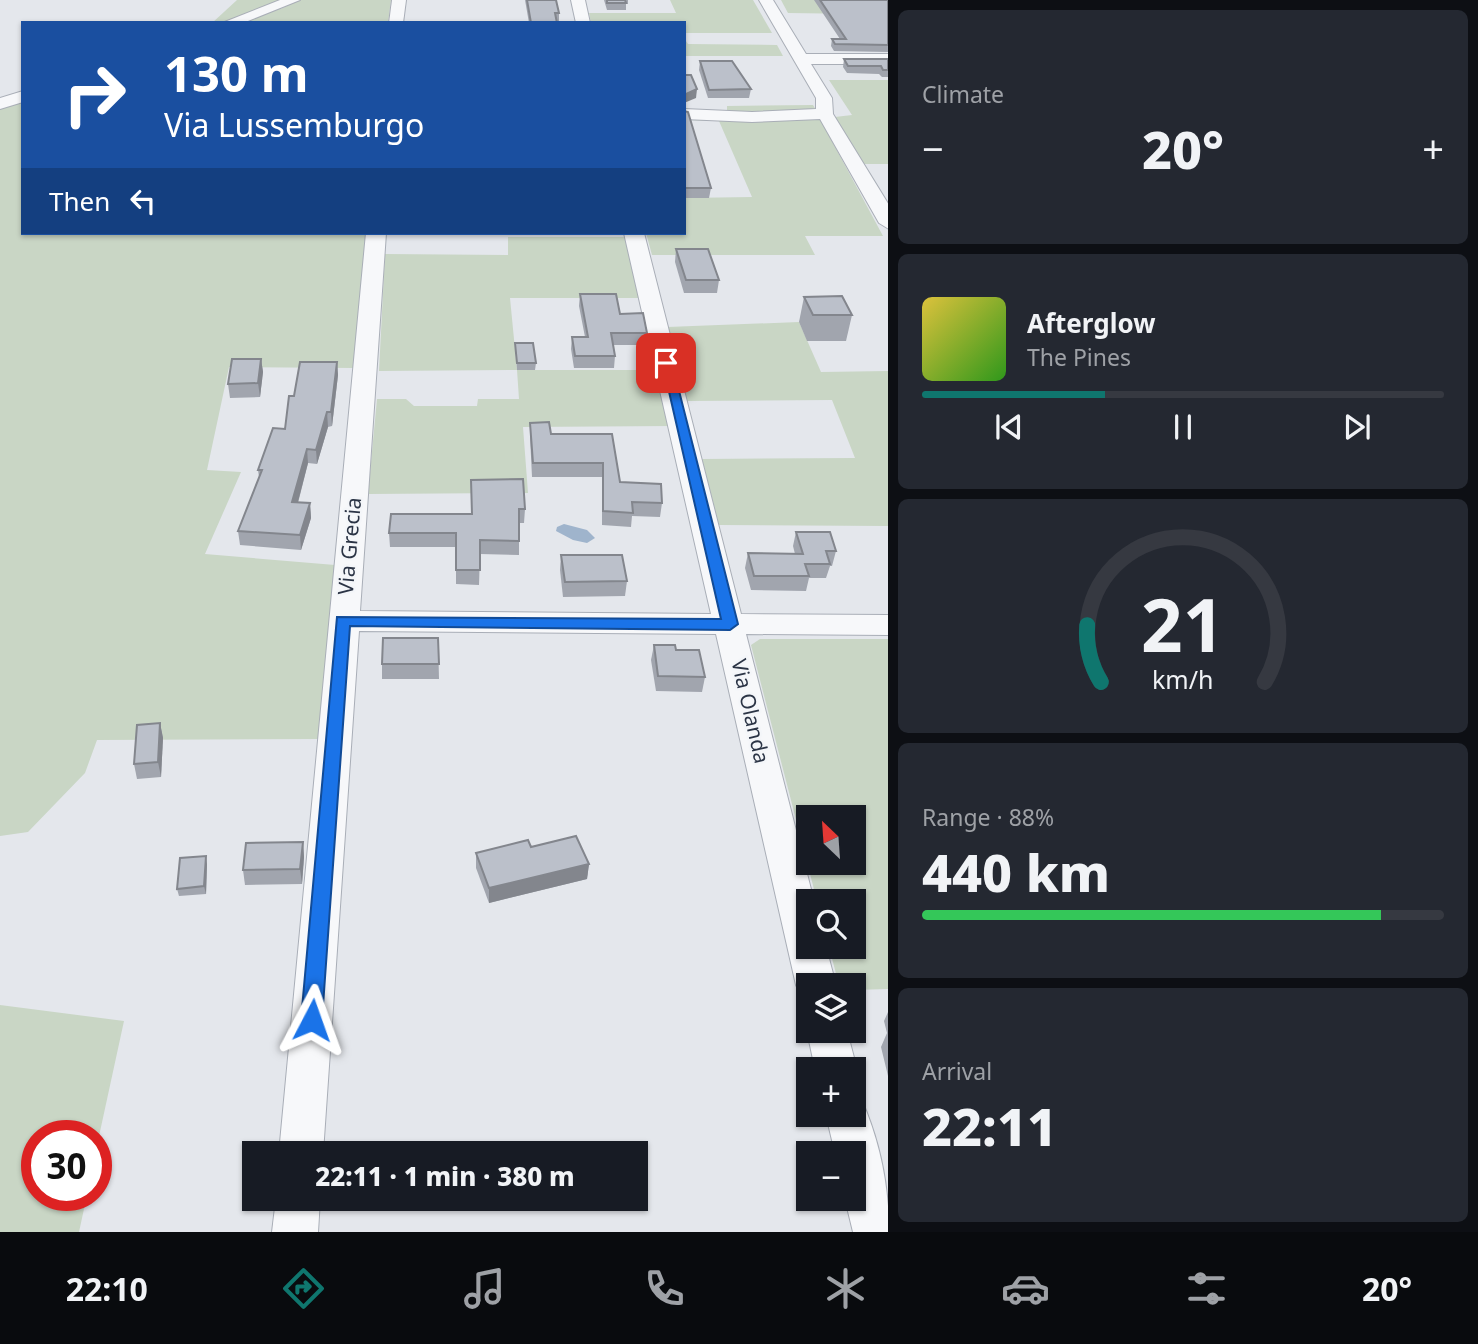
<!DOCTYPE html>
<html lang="en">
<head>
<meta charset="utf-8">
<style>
  :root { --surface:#171b24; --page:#242831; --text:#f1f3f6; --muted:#9ea1a6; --line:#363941; --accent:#0f766e }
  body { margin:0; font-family:"Noto Sans",sans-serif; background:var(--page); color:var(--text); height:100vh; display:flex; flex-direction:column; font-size:26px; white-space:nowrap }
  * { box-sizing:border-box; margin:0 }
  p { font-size:23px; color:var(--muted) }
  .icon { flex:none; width:38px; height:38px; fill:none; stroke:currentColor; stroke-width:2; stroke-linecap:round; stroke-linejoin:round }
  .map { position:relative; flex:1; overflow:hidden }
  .details { display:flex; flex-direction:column; gap:10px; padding:10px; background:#0d0f14; width:590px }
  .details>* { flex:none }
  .top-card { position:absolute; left:21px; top:21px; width:665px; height:214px; border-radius:0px; box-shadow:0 2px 5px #0004; background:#1a4fa0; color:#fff; overflow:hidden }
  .needle { width:46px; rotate:335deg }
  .controls { position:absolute; left:796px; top:805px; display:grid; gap:14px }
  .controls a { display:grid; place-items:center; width:70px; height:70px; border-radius:0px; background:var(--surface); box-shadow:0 2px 5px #0004; font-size:35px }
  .speed { position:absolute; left:21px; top:1120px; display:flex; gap:14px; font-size:35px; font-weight:700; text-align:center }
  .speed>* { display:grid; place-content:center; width:91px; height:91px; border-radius:50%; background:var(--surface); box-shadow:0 2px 5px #0004; line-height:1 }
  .speed .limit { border:10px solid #d22; background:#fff; color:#111 }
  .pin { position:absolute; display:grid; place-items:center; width:60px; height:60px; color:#fff; margin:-30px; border-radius:14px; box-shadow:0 4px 10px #0006 }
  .me { position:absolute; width:77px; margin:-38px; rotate:4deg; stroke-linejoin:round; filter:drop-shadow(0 0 5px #0008) }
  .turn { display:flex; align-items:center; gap:24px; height:147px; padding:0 28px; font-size:32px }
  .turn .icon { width:91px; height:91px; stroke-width:2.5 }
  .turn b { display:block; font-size:49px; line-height:60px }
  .then { display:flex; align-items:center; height:66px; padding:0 28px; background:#0003; gap:14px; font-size:26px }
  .big { font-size:52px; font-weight:800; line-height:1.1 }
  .details .tile { flex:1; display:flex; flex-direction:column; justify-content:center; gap:10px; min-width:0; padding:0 24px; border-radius:10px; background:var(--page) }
  .details .dial { align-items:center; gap:0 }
  .dial svg { height:182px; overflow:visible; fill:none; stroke:var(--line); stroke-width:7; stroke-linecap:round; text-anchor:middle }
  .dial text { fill:var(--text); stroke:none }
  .song { display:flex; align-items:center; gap:21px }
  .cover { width:84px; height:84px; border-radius:10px; background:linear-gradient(135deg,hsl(50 70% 55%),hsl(110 70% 35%)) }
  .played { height:7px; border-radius:4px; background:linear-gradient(90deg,var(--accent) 35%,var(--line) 35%) }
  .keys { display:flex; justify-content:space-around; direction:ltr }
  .heat { display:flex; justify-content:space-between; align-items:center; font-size:38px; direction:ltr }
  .charge { height:10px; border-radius:5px; background:linear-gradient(90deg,#34c759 88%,var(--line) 0) }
  .trip { position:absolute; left:242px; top:1141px; width:406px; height:70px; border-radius:0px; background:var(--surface); box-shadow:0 2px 5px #0004; font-weight:800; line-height:70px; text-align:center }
  .dock { display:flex; height:112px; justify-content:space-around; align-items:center; background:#090b0e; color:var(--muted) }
  .dock .icon { width:49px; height:49px }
  .dock .current { color:var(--accent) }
  .dock b { font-size:32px; color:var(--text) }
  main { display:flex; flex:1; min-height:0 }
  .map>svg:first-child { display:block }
  .green { fill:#c9d6c5; fill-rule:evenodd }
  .water { fill:#9fb4cc }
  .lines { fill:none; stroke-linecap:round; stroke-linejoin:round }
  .minor-casing { stroke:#a9aeb7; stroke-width:2 }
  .minor { fill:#f7f8fa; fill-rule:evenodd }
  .wall { fill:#a1a5ae }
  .shaded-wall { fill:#83868d }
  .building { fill:#bbc0ca; stroke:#83868d; stroke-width:2 }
  .route { fill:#1a73e8; stroke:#114b97; stroke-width:2 }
  .labels { text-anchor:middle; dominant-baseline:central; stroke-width:5; stroke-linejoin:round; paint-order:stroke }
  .street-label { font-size:21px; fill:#2b3445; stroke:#f4f6f9 }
</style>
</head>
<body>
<main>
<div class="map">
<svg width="889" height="1232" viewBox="0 0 889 1232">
  <rect width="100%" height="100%" fill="#e4e7ec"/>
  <g class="green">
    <polygon points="237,0 288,0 225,23 212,23"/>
    <polygon points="298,0 391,0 388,23 236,23 283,8"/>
    <polygon points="670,0 753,0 772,33 684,33 684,23 591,23 589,13 676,13"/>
    <polygon points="781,0 850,0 860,14 788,13"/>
    <polygon points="684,38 688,44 777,45 783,56 684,56"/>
    <polygon points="829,80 888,80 888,164 863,164 835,117 852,115"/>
    <polygon points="23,100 23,233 367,233 354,368 229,367 207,470 241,472 205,554 335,565 318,739 97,740 85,773 28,832 0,836 0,107"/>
    <polygon points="813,105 816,110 792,114 727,112 727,106"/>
    <polygon points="684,117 819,117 883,236 805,236 815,255 652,255 646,233 684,233 684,198 752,197 719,121 684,120"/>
    <polygon points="508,237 628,237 641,298 510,298 517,370 660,370 673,426 523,427 528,493 368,494 377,399 406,399 414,406 477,406 478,399 519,399 517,370 379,371 385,254 508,255"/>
    <polygon points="799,322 821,372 888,371 888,526 719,525 702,459 855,458 832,400 687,401 667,327"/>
    <path d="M760 639H888V989L854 990V985H839L829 947H854V901H817L751 645ZM808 817H854V863H808Z"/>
    <polygon points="0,1005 124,1021 96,1150 96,1136 37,1136 37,1195 87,1195 79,1232 0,1232"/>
  </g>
  <polygon class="water" points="564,524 587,530 595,538 587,543 573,540 556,531 557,527"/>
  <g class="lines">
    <defs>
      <g id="minor">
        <polygon points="280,0 300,0 243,23 222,23"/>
        <polygon points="392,0 406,0 403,23 389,23"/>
        <polygon points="571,0 585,0 590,23 576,23"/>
        <polygon points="759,0 773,0 806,54 889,54 889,64 811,64 832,98 833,114 889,205 889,229 879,223 820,119 752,122 684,119 684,109 752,112 816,109 816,98"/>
        <polygon points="23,91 23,102 0,109 0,98"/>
        <polygon points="366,233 386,233 360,611 711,614 624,233 644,233 741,614 889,615 889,635 746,634 814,901 808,901 808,947 826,947 836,985 808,985 808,1000 802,997 796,985 716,634 359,631 323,1153 279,1153"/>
        <polygon points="808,1027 808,1031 847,1031 857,1069 854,1075 854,1069 815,1069 807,1031"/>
        <path d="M854 1097 862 1101C880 1142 889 1187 889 1232H853L845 1199H854V1153H835L826 1115H854Z"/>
        <polygon points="276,1199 320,1199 318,1232 272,1232"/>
      </g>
    </defs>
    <use href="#minor" class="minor-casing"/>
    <use href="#minor" class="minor"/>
  </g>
  <g class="wall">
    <polygon points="525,0 556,0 559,13 559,21 557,21 557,23 529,23"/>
    <polygon points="604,0 628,0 628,4 626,4 626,10 607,10"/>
    <polygon points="814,0 888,0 888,52 834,51 831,46 832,39 840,39"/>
    <polygon points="844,59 888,59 888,77 882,77 879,74 847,73 843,67"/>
    <polygon points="700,61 751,89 749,98 708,98 699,70"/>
    <polygon points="684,111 711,188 709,198 684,198"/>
    <polygon points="676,249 719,280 717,293 684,293 675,262"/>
    <polygon points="580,294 620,314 647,333 646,345 613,345 615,356 614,368 574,368 571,349 572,337 585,337 579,306"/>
    <polygon points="804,297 852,315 846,341 807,341 799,322"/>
    <polygon points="515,343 536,363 535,370 517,370"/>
    <polygon points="261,359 263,372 260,397 230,398 228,384"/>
    <polygon points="337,362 338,375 332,426 328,427 317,464 308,463 298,503 310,503 311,518 301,550 240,545 238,531 259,477 258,470 285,429"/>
    <polygon points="530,423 551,434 612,434 620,482 662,503 660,517 632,516 631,527 602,525 602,477 532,477 530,436"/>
    <polygon points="525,509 524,523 519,523 519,555 480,554 479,585 456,584 456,547 390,547 389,533 471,514"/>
    <polygon points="796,532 836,551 832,566 830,566 826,578 809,578 806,591 751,590 745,568 748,553 795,554 793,546"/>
    <polygon points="561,555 627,581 625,596 563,597 560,570"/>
    <polygon points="438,638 439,679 382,679 382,664"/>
    <polygon points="654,645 676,650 705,677 702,692 656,691 651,660"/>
    <polygon points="160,723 163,738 161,777 137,779 134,764"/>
    <polygon points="303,842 304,857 302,884 245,885 243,870"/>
    <polygon points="531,847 589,864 587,879 489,903 476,868 476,853"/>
    <polygon points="207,864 206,894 179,896 177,889"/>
    <polygon points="888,1012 888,1076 881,1047 887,1033 884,1021"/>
  </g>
  <g class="shaded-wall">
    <polygon points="697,89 696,98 684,103 684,95"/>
    <polygon points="261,359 263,372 260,397 258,383"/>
    <polygon points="337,362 338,375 332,426 331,412"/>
    <polygon points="327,412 328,427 317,464 316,450"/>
    <polygon points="307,449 308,463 294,517 292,502"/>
    <polygon points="310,503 311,518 301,550 300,535"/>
    <polygon points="160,723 163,738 161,777 158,762"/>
    <polygon points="303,842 304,857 302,884 300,869"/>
    <polygon points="206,856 207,864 206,894 204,886"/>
    <polygon points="589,864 587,879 489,903 489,888"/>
  </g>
  <g class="building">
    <polygon points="527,0 556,0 559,13 555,13 557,23 531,23"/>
    <polygon points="607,0 625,0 626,3 607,3"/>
    <polygon points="820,0 888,0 888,45 835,44 832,39 846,39"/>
    <polygon points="844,59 888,59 888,70 883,70 881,66 848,66"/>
    <polygon points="700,61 732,61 751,89 709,90"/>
    <polygon points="684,75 691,75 697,89 684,95"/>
    <polygon points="684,111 688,112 711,188 684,188"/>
    <polygon points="676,249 708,249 719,280 686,280"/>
    <polygon points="580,294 616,294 620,314 643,313 647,333 611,333 615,356 575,356 572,337 588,337"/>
    <polygon points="842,296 852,315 813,315 804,297"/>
    <polygon points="515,343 533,343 536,363 517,363"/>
    <polygon points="232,359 261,359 258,383 228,384"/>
    <polygon points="300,362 337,362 331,412 327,412 316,450 307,449 292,502 310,503 300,535 238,531 262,470 258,470 273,428 285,429 289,396 294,396"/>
    <polygon points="549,422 551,434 612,434 620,482 661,484 662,503 632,502 633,513 603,511 603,463 533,463 530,423"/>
    <polygon points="523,479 525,509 519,509 519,541 480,540 480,570 456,570 456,533 389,533 391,514 472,514 471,480"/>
    <polygon points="796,532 830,532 836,551 826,551 830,564 805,564 809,576 754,576 748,553 803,554"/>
    <polygon points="561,555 622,555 627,581 565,582"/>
    <polygon points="383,638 438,638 439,664 382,664"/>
    <polygon points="654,645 675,645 676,650 699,650 705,677 658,676"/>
    <polygon points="160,723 158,762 134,764 137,725"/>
    <polygon points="576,836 589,864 489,888 476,853 528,840 531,847"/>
    <polygon points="303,842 300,869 243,870 246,843"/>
    <polygon points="206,856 204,886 177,889 180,858"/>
  </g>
  <polygon class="route" points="662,361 672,363 738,624 730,630 350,626 322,1020 319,1027 312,1030 304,1027 301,1020 337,617 721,619"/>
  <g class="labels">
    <g class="street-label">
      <text transform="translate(349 546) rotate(-85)">Via Grecia</text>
      <text transform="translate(751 711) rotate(77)">Via Olanda</text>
    </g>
  </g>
</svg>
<div class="controls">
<a><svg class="needle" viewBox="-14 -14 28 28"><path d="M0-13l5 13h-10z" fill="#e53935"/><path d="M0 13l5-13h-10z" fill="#9ea1a6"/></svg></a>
<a><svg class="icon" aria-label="search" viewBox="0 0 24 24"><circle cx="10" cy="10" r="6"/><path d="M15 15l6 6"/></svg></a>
<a><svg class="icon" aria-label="layers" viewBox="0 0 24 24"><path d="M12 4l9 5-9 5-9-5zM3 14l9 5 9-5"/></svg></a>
<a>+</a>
<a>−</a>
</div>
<div class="speed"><div class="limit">30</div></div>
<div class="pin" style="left:666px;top:363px;background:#d93025"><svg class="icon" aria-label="arrive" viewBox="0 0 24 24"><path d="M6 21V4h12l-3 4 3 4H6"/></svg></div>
<svg class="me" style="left:312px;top:1020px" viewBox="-20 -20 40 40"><path d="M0-17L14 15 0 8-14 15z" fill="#1a73e8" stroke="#fff" stroke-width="4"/></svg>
<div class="trip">22:11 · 1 min · 380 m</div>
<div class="top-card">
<div class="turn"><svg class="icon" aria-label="right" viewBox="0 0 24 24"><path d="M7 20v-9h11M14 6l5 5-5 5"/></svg><div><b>130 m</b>Via Lussemburgo</div></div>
<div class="then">Then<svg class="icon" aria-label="left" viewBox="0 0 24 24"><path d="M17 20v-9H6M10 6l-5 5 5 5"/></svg></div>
</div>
</div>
<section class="details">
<div class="tile"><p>Climate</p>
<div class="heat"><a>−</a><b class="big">20°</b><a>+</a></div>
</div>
<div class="tile">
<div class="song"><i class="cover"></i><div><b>Afterglow</b><p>The Pines</p></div></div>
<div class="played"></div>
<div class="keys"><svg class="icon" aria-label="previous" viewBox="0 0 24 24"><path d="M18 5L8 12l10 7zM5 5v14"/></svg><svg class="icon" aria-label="pause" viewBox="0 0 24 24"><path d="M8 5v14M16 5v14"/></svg><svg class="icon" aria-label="next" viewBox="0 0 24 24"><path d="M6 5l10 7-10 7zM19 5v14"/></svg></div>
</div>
<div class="tile dial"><svg viewBox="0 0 100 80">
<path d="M14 69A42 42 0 1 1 86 69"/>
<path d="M14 69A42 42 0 0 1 8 44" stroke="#0f766e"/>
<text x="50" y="56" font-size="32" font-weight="700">21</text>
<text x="50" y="72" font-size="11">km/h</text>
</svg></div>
<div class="tile"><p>Range · 88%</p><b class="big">440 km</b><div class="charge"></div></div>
<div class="tile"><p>Arrival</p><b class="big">22:11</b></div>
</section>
</main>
<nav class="dock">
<b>22:10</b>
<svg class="icon current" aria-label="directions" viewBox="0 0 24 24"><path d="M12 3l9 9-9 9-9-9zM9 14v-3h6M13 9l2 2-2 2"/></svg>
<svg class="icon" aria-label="music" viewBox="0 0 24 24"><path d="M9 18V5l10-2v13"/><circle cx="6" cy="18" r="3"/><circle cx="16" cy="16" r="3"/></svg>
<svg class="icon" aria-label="phone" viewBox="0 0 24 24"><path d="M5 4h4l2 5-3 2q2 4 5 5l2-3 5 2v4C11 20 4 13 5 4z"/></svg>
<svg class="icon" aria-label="climate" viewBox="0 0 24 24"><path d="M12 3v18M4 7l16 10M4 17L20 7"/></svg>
<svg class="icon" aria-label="car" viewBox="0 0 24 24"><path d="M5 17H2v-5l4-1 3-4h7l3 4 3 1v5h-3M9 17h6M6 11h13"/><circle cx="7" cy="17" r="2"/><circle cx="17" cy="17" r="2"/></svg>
<svg class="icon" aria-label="filters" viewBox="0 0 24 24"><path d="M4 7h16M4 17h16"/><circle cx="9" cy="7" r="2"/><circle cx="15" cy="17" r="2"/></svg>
<b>20°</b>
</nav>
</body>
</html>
